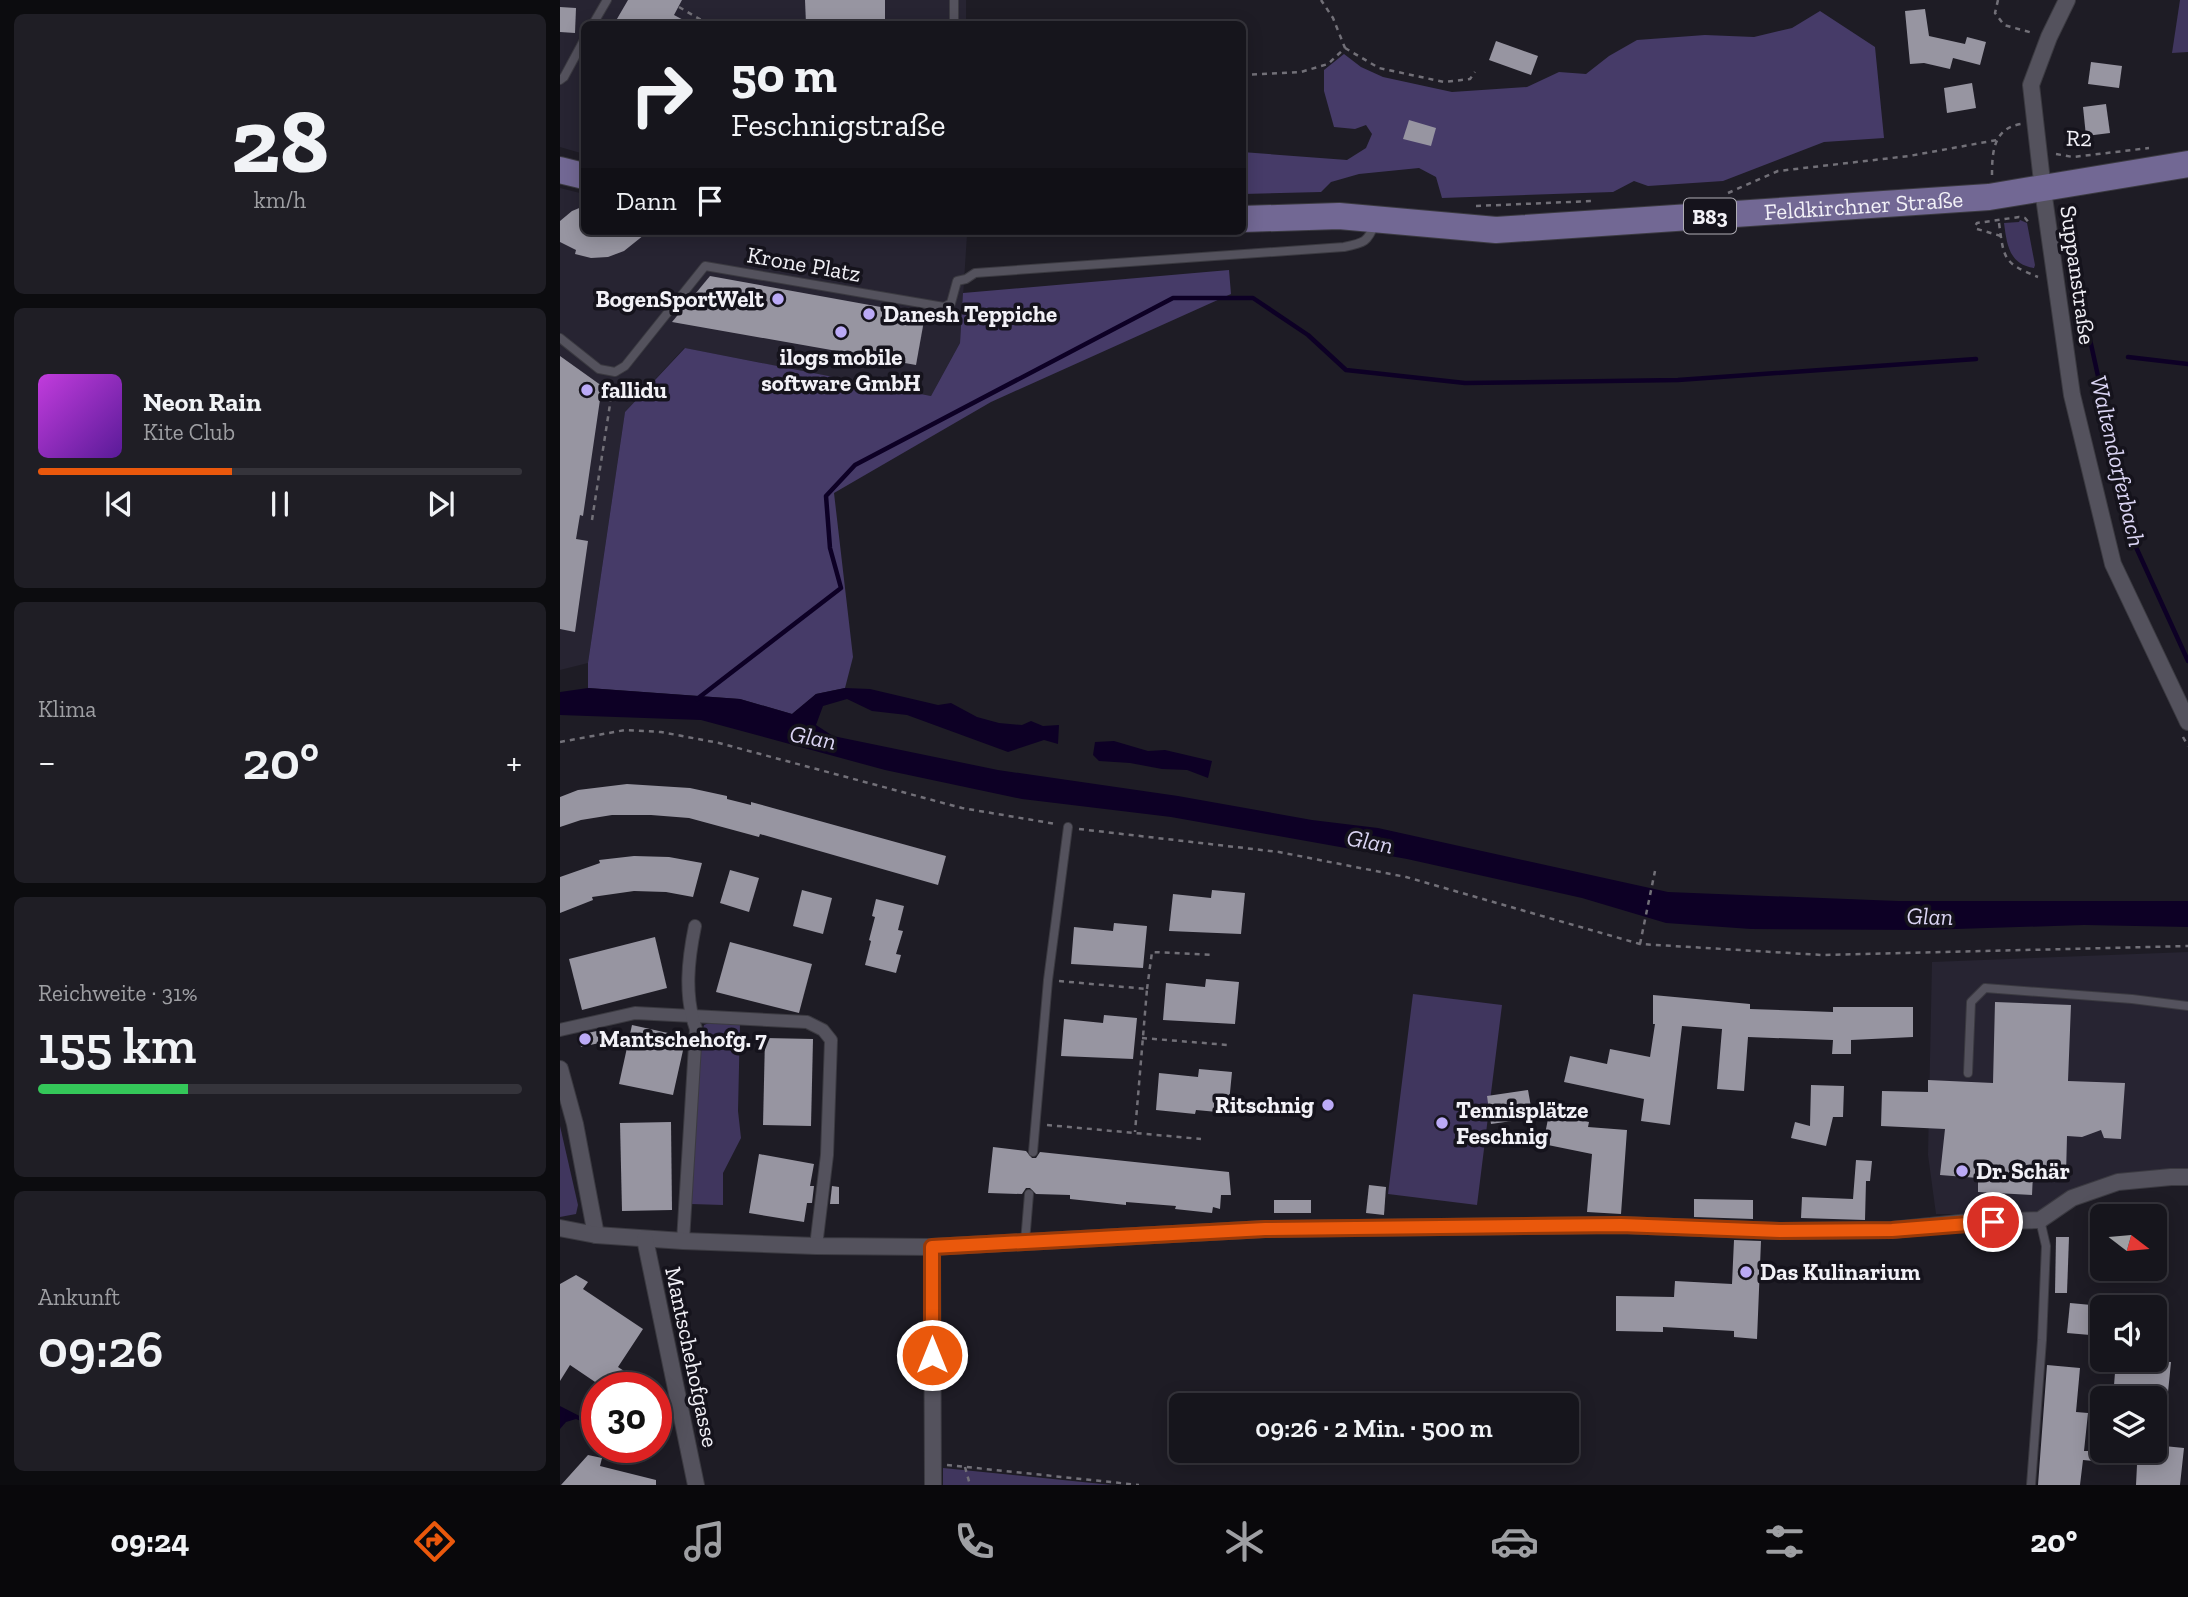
<!DOCTYPE html>
<html lang="de">
<head>
<meta charset="utf-8">
<style>
  :root { --surface:#16151c; --page:#1f1e25; --text:#f1f3f6; --muted:#9e9fa3; --line:#35343b; --accent:#ea580c }
  body { margin:0; font-family:"Zilla Slab",serif; background:var(--page); color:var(--text); height:100vh; display:flex; flex-direction:column; font-size:26px; white-space:nowrap }
  * { box-sizing:border-box; margin:0 }
  p { font-size:23px; color:var(--muted) }
  .icon { flex:none; width:38px; height:38px; fill:none; stroke:currentColor; stroke-width:2; stroke-linecap:round; stroke-linejoin:round }
  .map { position:relative; flex:1; overflow:hidden }
  .drawer { display:flex; flex-direction:column; gap:14px; padding:14px; background:#0c0c0f; width:560px }
  .drawer>* { flex:none }
  .hud { position:absolute; left:21px; top:21px; width:665px; height:214px; border-radius:10px; box-shadow:0 4px 18px #0003,0 0 0 2px var(--line); background:#16151c; color:var(--text); overflow:hidden }
  .needle { width:46px; rotate:106deg }
  .fabs { position:absolute; left:1530px; top:1204px; display:grid; gap:14px }
  .fabs a { display:grid; place-items:center; width:77px; height:77px; border-radius:10px; background:var(--surface); box-shadow:0 4px 18px #0003,0 0 0 2px var(--line); font-size:35px }
  .speed { position:absolute; left:21px; top:1372px; display:flex; gap:14px; font-size:35px; font-weight:700; text-align:center }
  .speed>* { display:grid; place-content:center; width:91px; height:91px; border-radius:50%; background:var(--surface); box-shadow:0 4px 18px #0003,0 0 0 2px var(--line); line-height:1 }
  .speed .limit { border:10px solid #d22; background:#fff; color:#111 }
  .pin { position:absolute; display:grid; place-items:center; width:60px; height:60px; color:#fff; margin:-30px; border:4px solid #fff; border-radius:50%; box-shadow:0 2px 7px #0007 }
  .me { position:absolute; width:77px; margin:-38px; rotate:0deg; stroke-linejoin:round; filter:drop-shadow(0 0 5px #0008) }
  .turn { display:flex; align-items:center; gap:24px; height:147px; padding:0 35px; font-size:32px }
  .turn .icon { width:91px; height:91px; stroke-width:2.5 }
  .turn b { display:block; font-size:49px; line-height:60px }
  .then { display:flex; align-items:center; height:66px; padding:0 35px; background:#0003; gap:14px; font-size:26px }
  .big { font-size:52px; font-weight:600; line-height:1.1 }
  .drawer .tile { flex:1; display:flex; flex-direction:column; justify-content:center; gap:10px; min-width:0; padding:0 24px; border-radius:10px; background:var(--page) }
  .drawer .dial { align-items:center; gap:0 }
  .dial b { font-size:91px; line-height:1 }
  .song { display:flex; align-items:center; gap:21px }
  .cover { width:84px; height:84px; border-radius:10px; background:linear-gradient(135deg,hsl(290 70% 55%),hsl(270 70% 35%)) }
  .played { height:7px; border-radius:4px; background:linear-gradient(90deg,var(--accent) 40%,var(--line) 40%) }
  .keys { display:flex; justify-content:space-around; direction:ltr }
  .heat { display:flex; justify-content:space-between; align-items:center; font-size:38px; direction:ltr }
  .charge { height:10px; border-radius:5px; background:linear-gradient(90deg,#34c759 31%,var(--line) 0) }
  .trip { position:absolute; left:609px; top:1393px; width:410px; height:70px; border-radius:10px; background:var(--surface); box-shadow:0 4px 18px #0003,0 0 0 2px var(--line); font-weight:600; line-height:70px; text-align:center }
  .tabs { display:flex; height:112px; justify-content:space-around; align-items:center; background:#09080b; color:var(--muted) }
  .tabs .icon { width:49px; height:49px }
  .tabs .selected { color:var(--accent) }
  .tabs b { font-size:32px; color:var(--text) }
  main { display:flex; flex:1; min-height:0 }
  .map>svg:first-child { display:block }
  .built { fill:#272432 }
  .green { fill:#40365e }
  .forest { fill:#463b68 }
  .water { fill:#0d0025 }
  .lines { fill:none; stroke-linecap:round; stroke-linejoin:round }
  .stream { stroke:#0d0025; stroke-width:4.5 }
  .building { fill:#9795a1 }
  .service-casing { stroke:#3b3a41; stroke-width:10 }
  .pedestrian-casing { stroke:#3b3a41; stroke-width:14 }
  .minor-casing { stroke:#3b3a41; stroke-width:18 }
  .primary-casing { stroke:#3b3a41; stroke-width:28 }
  .path { stroke:#727078; stroke-width:2.5; stroke-dasharray:5 5; stroke-linecap:butt }
  .service { stroke:#54525d; stroke-width:8 }
  .pedestrian { stroke:#54525d; stroke-width:12 }
  .minor { stroke:#54525d; stroke-width:16 }
  .primary { stroke:#726894; stroke-width:26 }
  .route-casing { stroke:#983908; stroke-width:18 }
  .route { stroke:#ea580c; stroke-width:12 }
  .poi-dot { fill:#bbaaf6; stroke:#15131c; stroke-width:2.5 }
  .labels { text-anchor:middle; dominant-baseline:central; stroke-width:7; stroke-linejoin:round; paint-order:stroke }
  .shield { fill:#15131c; stroke:#b0aeb5; stroke-width:2 }
  .shield-label { font-size:21px; font-weight:bold; fill:#f2f1f7 }
  .street-label { font-size:23px; fill:#f2f1f7; stroke:#15131c }
  .poi-label { font-size:23px; font-weight:bold; fill:#f2f1f7; stroke:#15131c; text-anchor:start }
  .water-label { font-size:24px; font-style:italic; fill:#dbd5f4; stroke:#15131c }
</style>
</head>
<body>
<main>
<section class="drawer">
<div class="tile dial"><b>28</b><p>km/h</p></div>
<div class="tile">
<div class="song"><i class="cover"></i><div><b>Neon Rain</b><p>Kite Club</p></div></div>
<div class="played"></div>
<div class="keys"><svg class="icon" aria-label="previous" viewBox="0 0 24 24"><path d="M18 5L8 12l10 7zM5 5v14"/></svg><svg class="icon" aria-label="pause" viewBox="0 0 24 24"><path d="M8 5v14M16 5v14"/></svg><svg class="icon" aria-label="next" viewBox="0 0 24 24"><path d="M6 5l10 7-10 7zM19 5v14"/></svg></div>
</div>
<div class="tile"><p>Klima</p>
<div class="heat"><a>−</a><b class="big">20°</b><a>+</a></div>
</div>
<div class="tile"><p>Reichweite · 31%</p><b class="big">155 km</b><div class="charge"></div></div>
<div class="tile"><p>Ankunft</p><b class="big">09:26</b></div>
</section>
<div class="map">
<svg width="1628" height="1485" viewBox="0 0 1628 1485">
  <rect width="100%" height="100%" fill="#1e1c25"/>
  <g class="built">
    <polygon points="0,0 406,0 406,24 24,24 24,154 0,147"/>
    <polygon points="0,188 24,194 24,231 248,231 407,235 400,343 371,396 124,348 65,412 28,663 0,670"/>
    <polygon points="1628,952 1628,1174 1613,1173 1475,1215 1376,1214 1368,1155 1372,962"/>
  </g>
  <g class="green">
    <polygon points="1620,0 1628,0 1628,52 1612,53"/>
    <path d="M1460 220 1467 223 1475 265 1474 268C1449 264 1447 245 1444 223L1459 222Z"/>
    <polygon points="853,994 942,1005 917,1205 828,1194"/>
    <polygon points="154,1021 180,1023 178,1111 181,1138 163,1173 163,1205 131,1204 140,1042 144,1025"/>
    <polygon points="0,1126 18,1205 16,1214 0,1217"/>
    <polygon points="383,1468 552,1485 383,1485"/>
  </g>
  <g class="forest">
    <polygon points="1260,11 1315,47 1324,138 1264,142 1163,181 1088,186 1074,181 1053,192 882,198 876,177 859,168 799,174 771,182 761,192 683,194 682,152 787,160 806,148 812,134 806,125 795,129 774,127 764,91 764,70 784,54 801,67 823,77 892,92 967,87 999,72 1026,74 1049,56 1077,40 1145,35 1194,37 1232,28"/>
    <polygon points="669,270 671,294 431,402 274,493 293,657 285,688 256,694 232,714 180,699 28,688 28,663 65,412 125,348 371,396 400,343 403,293"/>
  </g>
  <g class="water">
    <polygon points="28,688 180,699 232,714 256,694 285,688 310,689 378,705 391,703 417,717 439,723 462,725 471,721 483,726 499,725 498,744 484,740 448,752 347,715 312,711 287,699 263,706 256,725 273,736 438,770 618,796 752,820 818,828 1108,892 1338,901 1628,901 1628,927 1524,925 1365,930 1191,929 1106,923 1022,898 847,859 611,817 462,799 325,770 141,720 0,715 0,692"/>
    <polygon points="554,741 588,751 605,750 652,761 648,778 627,770 602,769 570,763 539,761 533,755 535,742"/>
    <polygon points="0,1406 37,1425 37,1428 16,1419 6,1422 0,1429"/>
  </g>
  <g class="lines">
    <g class="stream">
      <polyline points="1514,219 1512,229 1525,314"/>
      <polyline points="1529,335 1575,545 1628,661"/>
      <polyline points="1568,357 1628,364"/>
      <polyline points="137,699 281,588 270,548 266,496 295,465 613,298 693,298 748,335 786,370 905,383 1118,380 1416,359"/>
    </g>
  </g>
  <g class="building">
    <polygon points="68,0 122,0 114,15 131,24 54,24"/>
    <polygon points="245,0 325,0 325,24 246,24"/>
    <polygon points="0,7 16,8 15,33 0,32"/>
    <polygon points="1365,9 1369,36 1405,44 1407,37 1426,42 1420,65 1393,58 1390,69 1364,63 1350,64 1345,11"/>
    <polygon points="936,41 978,56 971,75 929,60"/>
    <polygon points="1531,62 1562,66 1559,88 1528,84"/>
    <polygon points="1412,83 1416,108 1387,113 1384,88"/>
    <polygon points="1546,104 1550,133 1526,136 1523,107"/>
    <polygon points="849,120 876,128 871,146 843,139"/>
    <polygon points="24,206 24,231 89,231 64,251 48,257 31,258 15,254 16,250 0,242 0,221 12,211"/>
    <polygon points="150,276 365,315 356,365 112,322"/>
    <polygon points="0,356 42,386 23,516 20,515 16,539 28,541 15,632 0,629"/>
    <polygon points="67,784 130,788 167,796 167,799 191,805 191,802 386,856 378,885 200,834 199,837 129,818 91,815 52,815 21,820 0,827 0,797 18,790"/>
    <polygon points="74,856 109,857 142,863 133,897 106,892 74,891 32,897 33,900 0,913 0,877 40,863 39,860"/>
    <polygon points="170,870 199,878 189,912 160,903"/>
    <polygon points="242,890 272,898 263,934 233,926"/>
    <polygon points="652,890 685,893 681,934 609,931 613,894 651,898"/>
    <polygon points="316,899 344,906 338,930 343,931 336,954 341,955 336,973 305,965 311,941 309,940 315,917 312,916"/>
    <polygon points="554,923 587,926 583,968 511,964 514,927 553,931"/>
    <polygon points="95,937 107,988 22,1010 9,959"/>
    <polygon points="170,942 252,964 239,1013 156,992"/>
    <polygon points="646,979 679,982 675,1024 603,1020 606,983 645,987"/>
    <polygon points="1093,995 1190,1004 1190,1009 1273,1012 1273,1007 1353,1007 1353,1037 1291,1040 1291,1054 1272,1054 1273,1040 1188,1037 1184,1091 1157,1089 1162,1029 1122,1026 1110,1125 1081,1121 1084,1099 1004,1082 1010,1056 1047,1064 1050,1049 1090,1057 1095,1024 1093,1024"/>
    <polygon points="1435,1002 1511,1005 1508,1081 1565,1083 1561,1139 1544,1138 1541,1130 1522,1137 1507,1136 1506,1175 1473,1174 1472,1195 1418,1192 1418,1178 1380,1175 1385,1129 1321,1126 1322,1091 1368,1092 1368,1080 1433,1083"/>
    <polygon points="544,1015 577,1018 573,1059 501,1056 504,1019 543,1023"/>
    <polygon points="72,1025 126,1037 113,1095 59,1084"/>
    <polygon points="41,1030 44,1042 21,1047 19,1035"/>
    <polygon points="205,1038 253,1039 251,1126 203,1125"/>
    <polygon points="639,1069 672,1072 668,1113 636,1110 635,1114 596,1110 599,1073 638,1077"/>
    <polygon points="1251,1085 1284,1086 1283,1117 1273,1117 1266,1146 1231,1138 1235,1122 1250,1126"/>
    <polygon points="968,1090 973,1118 931,1124 927,1096"/>
    <polygon points="989,1114 1029,1122 1028,1127 1067,1130 1061,1214 1027,1212 1032,1154 983,1144"/>
    <polygon points="111,1122 112,1210 62,1211 60,1123"/>
    <polygon points="433,1147 466,1151 472,1158 476,1158 480,1152 669,1172 671,1195 661,1195 660,1209 653,1207 652,1213 615,1209 616,1206 566,1202 566,1205 510,1199 510,1195 476,1194 470,1188 466,1188 462,1194 428,1193"/>
    <polygon points="199,1154 254,1164 250,1186 254,1186 252,1203 247,1203 244,1222 189,1213"/>
    <polygon points="1296,1160 1312,1161 1310,1181 1306,1181 1305,1220 1241,1218 1242,1197 1293,1199"/>
    <polygon points="809,1185 826,1187 824,1215 806,1213"/>
    <polygon points="272,1186 279,1187 279,1204 270,1204"/>
    <polygon points="1134,1199 1193,1200 1193,1219 1134,1217"/>
    <rect x="714" y="1200" width="37" height="13"/>
    <polygon points="1496,1237 1509,1237 1507,1293 1495,1293"/>
    <polygon points="1174,1240 1201,1241 1197,1339 1174,1337 1174,1331 1103,1327 1103,1332 1056,1331 1056,1296 1114,1297 1115,1281 1172,1284"/>
    <polygon points="16,1275 28,1282 23,1289 83,1329 58,1367 90,1388 44,1388 10,1365 0,1381 0,1284"/>
    <polygon points="1510,1303 1542,1306 1542,1336 1507,1333"/>
    <polygon points="1556,1360 1611,1362 1603,1443 1594,1442 1594,1398 1553,1398"/>
    <polygon points="1487,1365 1520,1368 1516,1412 1528,1413 1524,1451 1594,1451 1594,1445 1624,1448 1620,1485 1576,1485 1577,1465 1523,1460 1520,1485 1478,1485"/>
    <polygon points="28,1455 42,1458 40,1466 96,1480 96,1485 1,1485"/>
  </g>
  <g class="lines">
    <defs>
      <g id="service">
        <polyline points="33,24 47,0"/>
        <polyline points="394,24 394,0"/>
        <polyline points="0,80 4,77 24,40"/>
        <path d="M0 338 39 369 55 372 65 366 145 266 384 307 391 303 397 281 406 279 415 273 784 247C804 243 808 242 815 223"/>
        <polyline points="1408,1073 1411,1002 1425,988 1572,999 1628,1006"/>
        <polyline points="473,1152 488,980 508,827"/>
        <polyline points="465,1242 469,1194"/>
        <polyline points="1471,1485 1482,1340 1486,1246 1480,1220"/>
      </g>
      <g id="pedestrian">
        <polyline points="0,1030 75,1013 247,1022 263,1030 271,1040 267,1155 256,1246"/>
        <path d="M123 1241 136 1029C124 996 128 960 135 926"/>
      </g>
      <g id="minor">
        <polyline points="1507,0 1489,37 1471,85 1483,190 1512,395 1553,564 1628,722"/>
        <polyline points="0,1069 15,1124 36,1235"/>
        <polyline points="0,1228 36,1235 123,1241 256,1246 372,1247 705,1229 1061,1225 1220,1231 1332,1230 1409,1222 1480,1220 1512,1198 1558,1182 1611,1177 1628,1177"/>
        <polyline points="85,1239 136,1485"/>
        <polyline points="372,1247 373,1485"/>
      </g>
      <g id="primary">
        <polyline points="0,170 24,176"/>
        <path id="s1" d="M682 219 779 216 936 230 1429 197 1628 164"/>
      </g>
    </defs>
    <use href="#service" class="service-casing"/>
    <use href="#pedestrian" class="pedestrian-casing"/>
    <use href="#minor" class="minor-casing"/>
    <use href="#primary" class="primary-casing"/>
    <g class="path">
      <polyline points="1438,0 1435,13 1444,25 1473,33"/>
      <polyline points="119,7 148,24"/>
      <polyline points="785,48 819,68 884,82 910,79 915,72"/>
      <polyline points="682,75 741,72 768,64 785,48 773,18 761,0"/>
      <polyline points="1496,154 1513,157 1589,148"/>
      <path d="M1432 175C1432 151 1434 128 1461 124"/>
      <polyline points="1168,193 1218,171 1349,156 1437,140"/>
      <polyline points="916,206 1032,201"/>
      <path d="M1439 223C1444 259 1443 263 1478 277"/>
      <polyline points="1441,236 1417,229 1415,226 1417,223 1459,217 1465,218 1471,225"/>
      <polyline points="32,520 53,385"/>
      <polyline points="1623,737 1628,746"/>
      <polyline points="0,742 65,730 101,732 159,743 402,808 496,824"/>
      <polyline points="519,829 719,852 846,877 1080,944 1262,955 1628,946"/>
      <polyline points="1080,944 1095,871"/>
      <polyline points="499,981 587,989 575,1132"/>
      <polyline points="587,989 592,952 654,955"/>
      <polyline points="582,1038 668,1045"/>
      <polyline points="487,1125 641,1139"/>
      <polyline points="387,1465 579,1485"/>
      <polyline points="405,1467 410,1485"/>
    </g>
    <use href="#service" class="service"/>
    <use href="#pedestrian" class="pedestrian"/>
    <use href="#minor" class="minor"/>
    <use href="#primary" class="primary"/>
  </g>
  <g class="lines">
    <defs>
      <polyline id="route" points="372,1355 372,1247 705,1229 1061,1225 1220,1231 1332,1230 1433,1222"/>
    </defs>
    <use href="#route" class="route-casing"/>
    <use href="#route" class="route"/>
  </g>
  <g class="poi-dot">
    <circle cx="218" cy="299" r="7"/>
    <circle cx="309" cy="314" r="7"/>
    <circle cx="281" cy="332" r="7"/>
    <circle cx="27" cy="390" r="7"/>
    <circle cx="25" cy="1039" r="7"/>
    <circle cx="768" cy="1105" r="7"/>
    <circle cx="882" cy="1123" r="7"/>
    <circle cx="1402" cy="1171" r="7"/>
    <circle cx="1186" cy="1272" r="7"/>
  </g>
  <g class="labels">
    <rect class="shield" x="1124" y="198.5" width="52" height="35" rx="5"/>
    <g class="shield-label">
      <text x="1150" y="216">B83</text>
    </g>
    <g class="street-label">
      <text transform="translate(1519 138) rotate(1)">R2</text>
      <text stroke="none"><textPath href="#s1" startOffset="623">Feldkirchner Straße</textPath></text>
      <text transform="translate(244 264) rotate(10)">Krone Platz</text>
      <text transform="translate(1518 275) rotate(82)">Suppanstraße</text>
      <text transform="translate(132 1357) rotate(78)">Mantschehofgasse</text>
    </g>
    <g class="poi-label">
      <text x="204" y="299" text-anchor="end">BogenSportWelt</text>
      <text x="323" y="314">Danesh Teppiche</text>
      <text x="281" y="357" text-anchor="middle">ilogs mobile<tspan x="281" dy="26">software GmbH</tspan></text>
      <text x="41" y="390">fallidu</text>
      <text x="39" y="1039">Mantschehofg. 7</text>
      <text x="754" y="1105" text-anchor="end">Ritschnig</text>
      <text x="896" y="1110">Tennisplätze<tspan x="896" dy="26">Feschnig</tspan></text>
      <text x="1416" y="1171">Dr. Schär</text>
      <text x="1200" y="1272">Das Kulinarium</text>
    </g>
    <g class="water-label">
      <text transform="translate(1558 461) rotate(77)">Waltendorferbach</text>
      <text transform="translate(253 737) rotate(11)">Glan</text>
      <text transform="translate(810 841) rotate(11)">Glan</text>
      <text transform="translate(1370 916) rotate(1)">Glan</text>
    </g>
  </g>
</svg>
<div class="fabs">
<a><svg class="needle" viewBox="-14 -14 28 28"><path d="M0-13l5 13h-10z" fill="#e53935"/><path d="M0 13l5-13h-10z" fill="#9e9fa3"/></svg></a>
<a><svg class="icon" aria-label="sound" viewBox="0 0 24 24"><path d="M4 9h4l5-4v14l-5-4H4zM17 9q2 3 0 6"/></svg></a>
<a><svg class="icon" aria-label="layers" viewBox="0 0 24 24"><path d="M12 4l9 5-9 5-9-5zM3 14l9 5 9-5"/></svg></a>
</div>
<div class="speed"><div class="limit">30</div></div>
<div class="pin" style="left:1433px;top:1222px;background:#d93025"><svg class="icon" aria-label="arrive" viewBox="0 0 24 24"><path d="M6 21V4h12l-3 4 3 4H6"/></svg></div>
<svg class="me" style="left:372px;top:1355px" viewBox="-20 -20 40 40"><circle r="17" fill="#ea580c" stroke="#fff" stroke-width="3"/><path d="M0-11L8 9 0 5-8 9z" fill="#fff"/></svg>
<div class="trip">09:26 · 2 Min. · 500 m</div>
<div class="hud">
<div class="turn"><svg class="icon" aria-label="right" viewBox="0 0 24 24"><path d="M7 20v-9h11M14 6l5 5-5 5"/></svg><div><b>50 m</b>Feschnigstraße</div></div>
<div class="then">Dann<svg class="icon" aria-label="arrive" viewBox="0 0 24 24"><path d="M6 21V4h12l-3 4 3 4H6"/></svg></div>
</div>
</div>
</main>
<nav class="tabs">
<b>09:24</b>
<svg class="icon selected" aria-label="directions" viewBox="0 0 24 24"><path d="M12 3l9 9-9 9-9-9zM9 14v-3h6M13 9l2 2-2 2"/></svg>
<svg class="icon" aria-label="music" viewBox="0 0 24 24"><path d="M9 18V5l10-2v13"/><circle cx="6" cy="18" r="3"/><circle cx="16" cy="16" r="3"/></svg>
<svg class="icon" aria-label="phone" viewBox="0 0 24 24"><path d="M5 4h4l2 5-3 2q2 4 5 5l2-3 5 2v4C11 20 4 13 5 4z"/></svg>
<svg class="icon" aria-label="climate" viewBox="0 0 24 24"><path d="M12 3v18M4 7l16 10M4 17L20 7"/></svg>
<svg class="icon" aria-label="car" viewBox="0 0 24 24"><path d="M5 17H2v-5l4-1 3-4h7l3 4 3 1v5h-3M9 17h6M6 11h13"/><circle cx="7" cy="17" r="2"/><circle cx="17" cy="17" r="2"/></svg>
<svg class="icon" aria-label="filters" viewBox="0 0 24 24"><path d="M4 7h16M4 17h16"/><circle cx="9" cy="7" r="2"/><circle cx="15" cy="17" r="2"/></svg>
<b>20°</b>
</nav>
</body>
</html>
